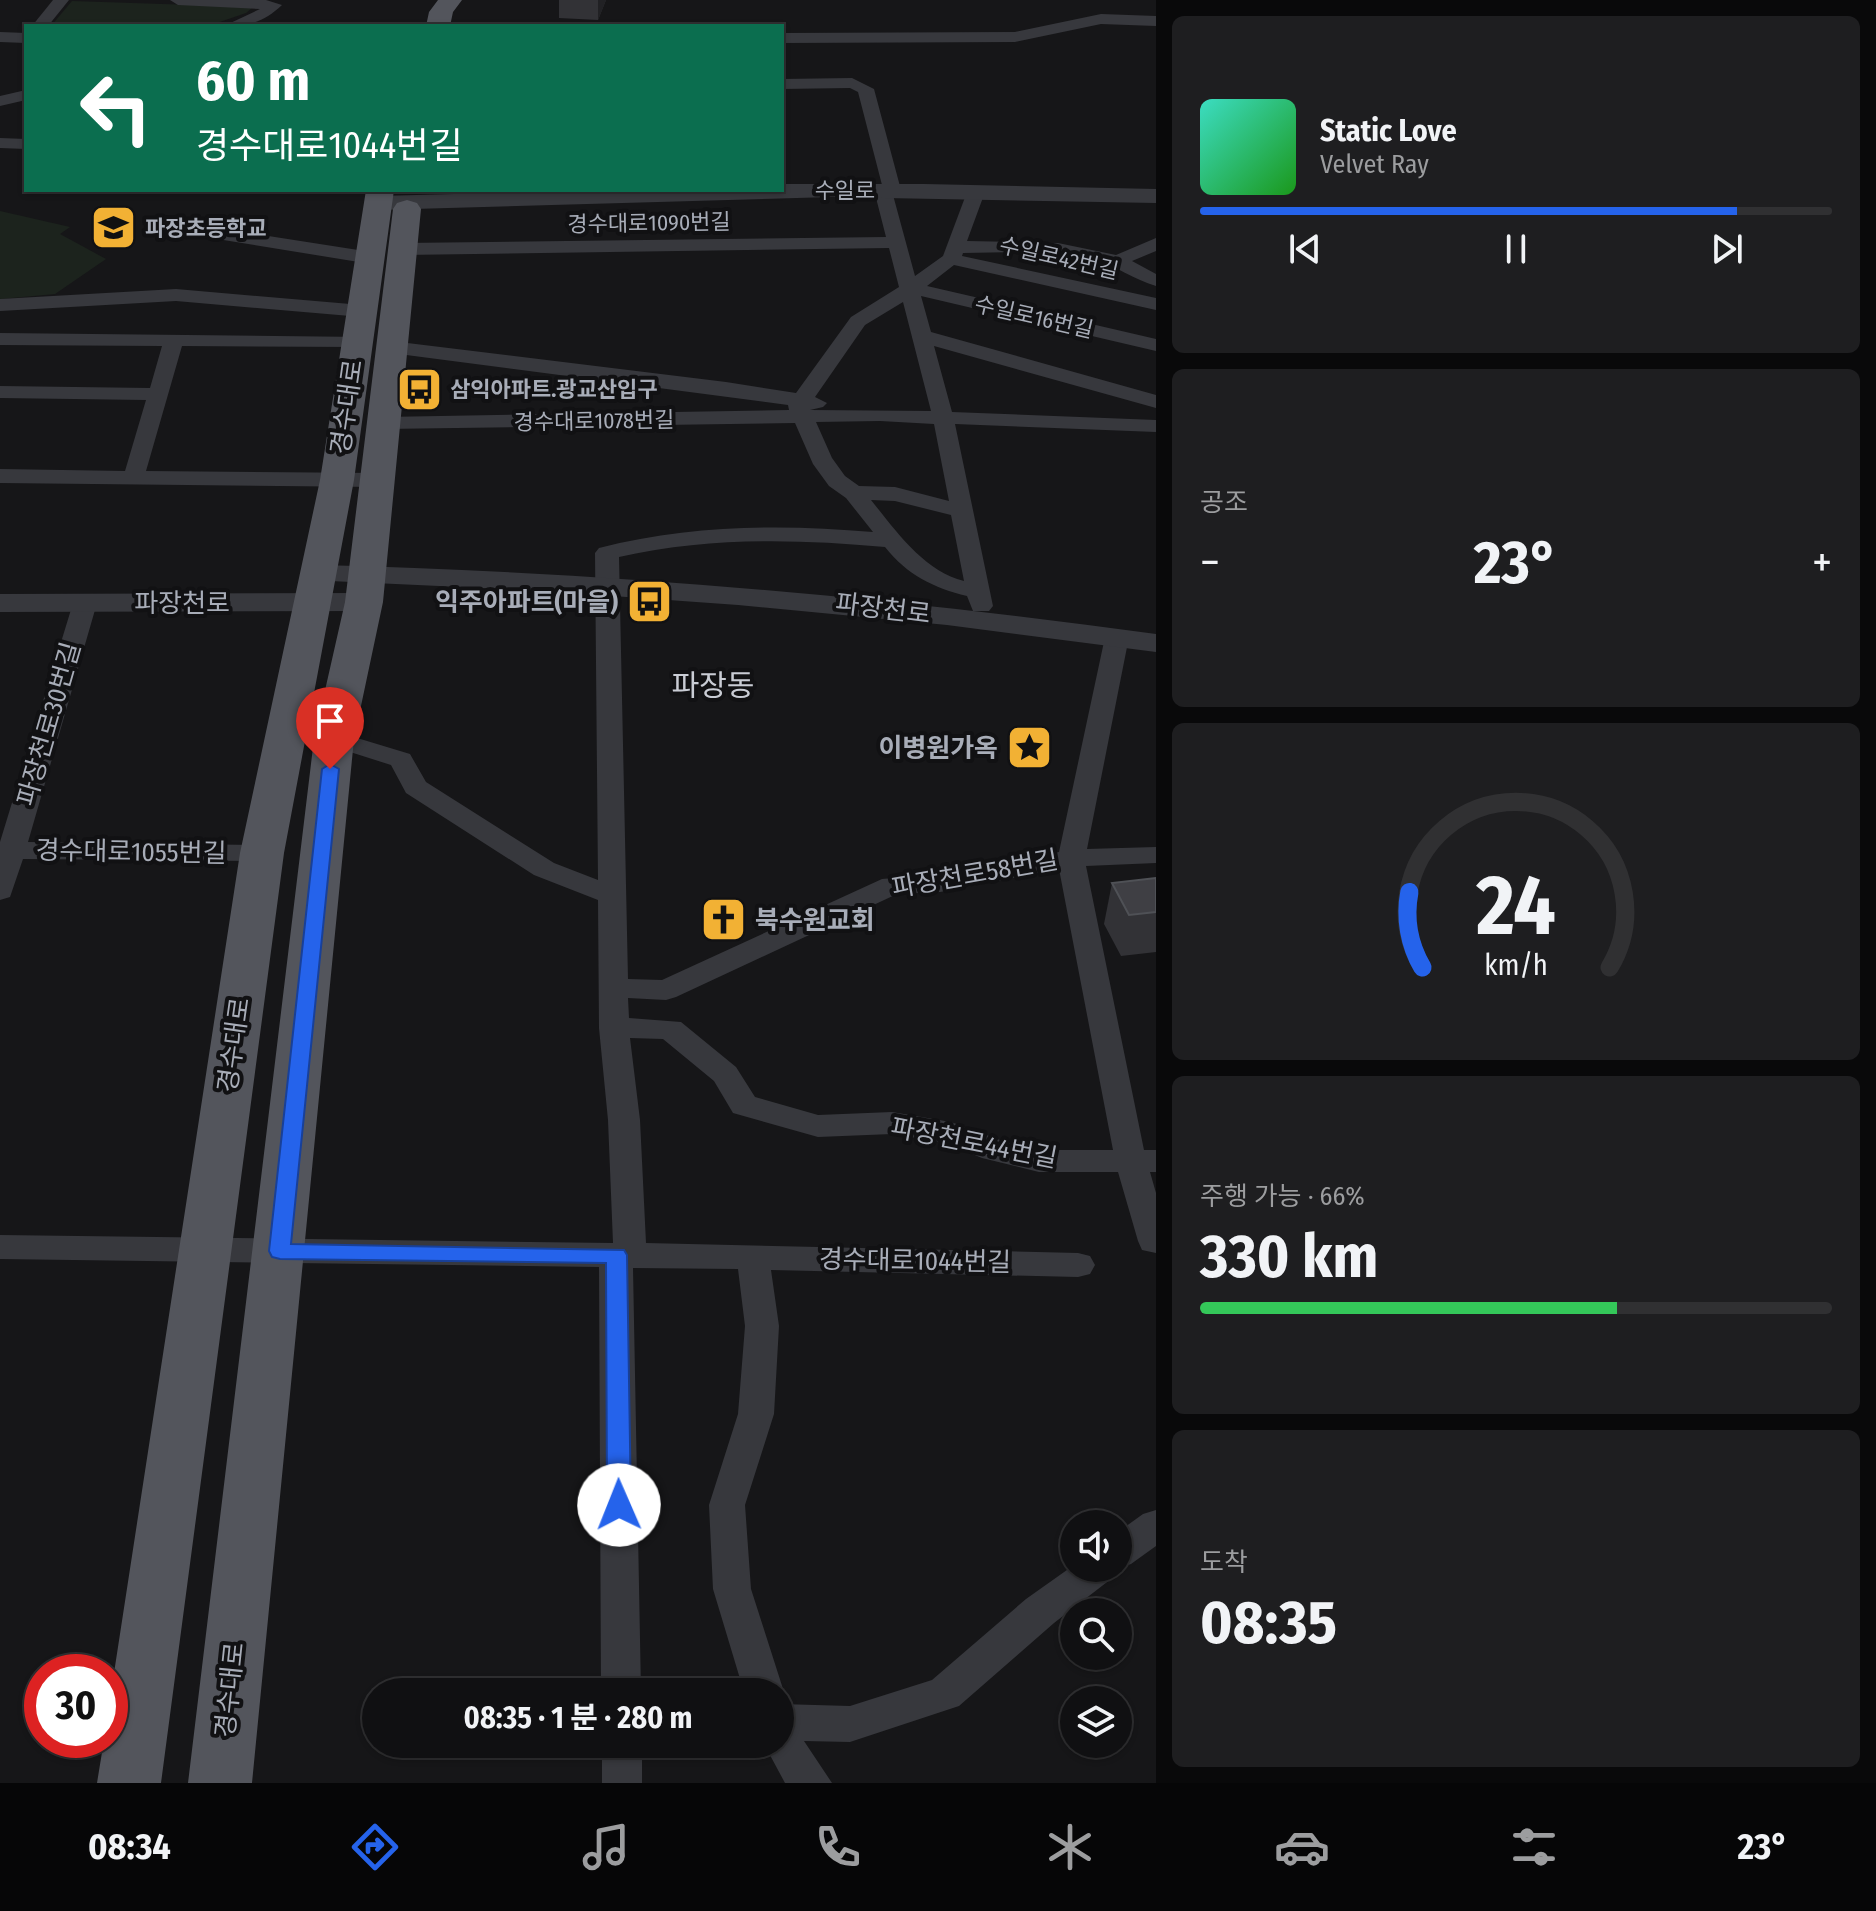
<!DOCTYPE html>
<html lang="ko">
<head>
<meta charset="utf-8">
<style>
  :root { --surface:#101012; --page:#1e1e20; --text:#f1f3f6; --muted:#9c9d9f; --line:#303032; --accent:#2563eb }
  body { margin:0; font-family:"Fira Sans Condensed","Noto Sans KR",sans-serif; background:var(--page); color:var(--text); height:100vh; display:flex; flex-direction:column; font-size:30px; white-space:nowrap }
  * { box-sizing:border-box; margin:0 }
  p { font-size:26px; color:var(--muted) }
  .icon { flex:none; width:44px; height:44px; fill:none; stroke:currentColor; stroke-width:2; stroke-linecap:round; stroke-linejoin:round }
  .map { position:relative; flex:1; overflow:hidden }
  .panel { display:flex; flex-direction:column; gap:16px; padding:16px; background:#09090a; width:720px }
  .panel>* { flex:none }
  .banner { position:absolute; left:24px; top:24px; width:760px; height:168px; border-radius:0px; box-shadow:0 2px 6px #0004,0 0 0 2px var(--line); background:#0b6e4f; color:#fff; overflow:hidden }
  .buttons { position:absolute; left:1060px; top:1510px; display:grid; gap:16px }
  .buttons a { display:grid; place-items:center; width:72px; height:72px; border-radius:50%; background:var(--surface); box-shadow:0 2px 6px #0004,0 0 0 2px var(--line); font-size:40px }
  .speed { position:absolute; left:24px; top:1654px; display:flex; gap:16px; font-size:40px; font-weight:700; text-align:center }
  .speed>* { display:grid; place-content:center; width:104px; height:104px; border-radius:50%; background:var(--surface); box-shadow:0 2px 6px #0004,0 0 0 2px var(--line); line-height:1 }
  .speed .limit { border:12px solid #d22; background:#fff; color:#111 }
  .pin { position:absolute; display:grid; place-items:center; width:68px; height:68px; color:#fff; margin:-82px -34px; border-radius:50% 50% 50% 0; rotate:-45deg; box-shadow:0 0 8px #0007 }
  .pin .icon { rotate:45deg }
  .me { position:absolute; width:88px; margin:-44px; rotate:359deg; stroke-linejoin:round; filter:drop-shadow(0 0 6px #0008) }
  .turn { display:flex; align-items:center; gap:28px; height:168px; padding:0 40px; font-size:36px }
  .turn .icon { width:104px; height:104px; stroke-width:2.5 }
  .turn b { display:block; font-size:56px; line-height:68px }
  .big { font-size:60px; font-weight:700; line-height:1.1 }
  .panel .card { flex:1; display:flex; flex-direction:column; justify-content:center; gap:12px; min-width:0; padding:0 28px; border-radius:12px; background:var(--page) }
  .panel .dial { align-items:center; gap:0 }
  .dial svg { height:208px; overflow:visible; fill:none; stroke:var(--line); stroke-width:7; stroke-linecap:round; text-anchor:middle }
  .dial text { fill:var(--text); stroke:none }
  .song { display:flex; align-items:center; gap:24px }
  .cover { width:96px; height:96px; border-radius:12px; background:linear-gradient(135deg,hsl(170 70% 55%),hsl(120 70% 35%)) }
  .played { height:8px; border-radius:4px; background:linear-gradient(90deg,var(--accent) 85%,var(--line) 85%) }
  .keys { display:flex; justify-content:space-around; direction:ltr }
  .heat { display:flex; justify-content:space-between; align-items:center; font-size:44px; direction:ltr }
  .charge { height:12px; border-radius:6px; background:linear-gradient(90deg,#34c759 66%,var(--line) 0) }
  .trip { position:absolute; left:362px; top:1678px; width:432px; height:80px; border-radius:40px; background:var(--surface); box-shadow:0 2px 6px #0004,0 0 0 2px var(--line); font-weight:700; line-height:80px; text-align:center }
  .menu { display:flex; height:128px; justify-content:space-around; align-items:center; background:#060607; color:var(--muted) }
  .menu .icon { width:56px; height:56px }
  .menu .on { color:var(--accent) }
  .menu b { font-size:36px; color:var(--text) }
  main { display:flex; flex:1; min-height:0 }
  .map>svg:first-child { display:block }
  .green { fill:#1c231d }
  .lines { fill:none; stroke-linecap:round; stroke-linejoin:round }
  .minor { fill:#37383d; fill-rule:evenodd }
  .tertiary { fill:#37383d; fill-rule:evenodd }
  .primary { fill:#53555c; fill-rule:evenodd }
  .wall { fill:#323236 }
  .shaded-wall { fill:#212124 }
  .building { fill:#3f3f44; stroke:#4f5156; stroke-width:2 }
  .route { fill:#2563eb; stroke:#184099; stroke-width:2 }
  .labels { text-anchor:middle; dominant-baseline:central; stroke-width:8; stroke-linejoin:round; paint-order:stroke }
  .far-street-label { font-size:22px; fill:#a8adb8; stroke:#111113 }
  .far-poi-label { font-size:22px; font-weight:bold; fill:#a8adb8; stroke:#111113; text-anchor:start }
  .street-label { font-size:26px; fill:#a8adb8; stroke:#111113 }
  .poi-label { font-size:26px; font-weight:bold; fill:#a8adb8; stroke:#111113; text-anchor:end }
  .quarter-label { font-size:30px; fill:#c9ccd4; stroke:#111113 }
</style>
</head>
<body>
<main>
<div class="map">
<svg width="1156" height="1783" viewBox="0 0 1156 1783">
  <rect width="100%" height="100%" fill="#161618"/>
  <g class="green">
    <polygon points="72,1 253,7 246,13 208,26 51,26"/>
    <polygon points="0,211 70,227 60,234 106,259 55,294 0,299"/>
  </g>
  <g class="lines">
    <g class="minor">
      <polygon points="53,0 69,0 48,26 32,26"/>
      <path d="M170 0H266L282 5C264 22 249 26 224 26L260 9 178 5Z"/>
      <polygon points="1101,14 1156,16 1156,26 1101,24 1015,42 782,43 782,33 1015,32"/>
      <polygon points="0,32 26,33 26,43 0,42"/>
      <path d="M852 78 874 89 901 190 893 195 915 276 943 256 967 192 976 187 985 192 967 241 1058 243 1116 255 1156 238V251L1132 261 1156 274V286C1134 280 1116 265 1093 260 1051 249 1006 253 963 253L962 256 1156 298V310L954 265 927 286 1156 339V351L921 296 931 332 1156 395V408L934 346 952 412 1156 420V432L955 424 993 606 989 611H973L967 596C934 588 907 575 885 547 795 539 707 537 619 557L628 979 662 980 882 879 940 874 1059 852 1105 637 1108 632H1126L1129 637 1087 849 1156 847V863L1086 866 1144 1150H1156V1172H1150L1156 1193V1253L1142 1250 1138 1241 1118 1172H1039L982 1158 946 1143 892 1134 818 1137 733 1113 714 1081 663 1039 630 1038 640 1120 646 1243 1078 1253 1090 1256 1095 1265 1090 1274 1078 1277 771 1270 779 1326 774 1414 745 1505 751 1589 784 1692 780 1700V1692H744L713 1589 709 1505 738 1414 745 1326 738 1269 633 1268 641 1692H601L599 1267 0 1259V1235L613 1243 608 1120 599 1028 598 900 534 875 406 793 391 765 325 744 321 739 325 734 334 731 410 754 426 782 554 863 598 880 595 553 599 548C690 525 780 524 873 532L846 498 829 486 813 464 795 423 384 429 373 423 384 417 789 410 788 405 391 353 381 347 391 341 726 382 796 393 851 317 899 287 889 248 403 255 394 249 403 243 886 237 874 190 882 185 858 92 850 88 782 89V79ZM903 302 931 411 810 410 823 407 827 403 815 397 865 325ZM880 421 934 424 949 501 895 487 859 486 845 476 832 458 816 422ZM871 500 895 501 951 515 964 581C924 571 896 531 871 500ZM1059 869 1113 1150H1039L1000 1140 951 1122 892 1112 818 1115 755 1097 736 1067 681 1022 629 1018 628 998 666 1000 676 997 897 894 940 892Z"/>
      <polygon points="26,90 26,100 0,106 0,96"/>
      <polygon points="0,138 26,139 26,149 0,148"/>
      <polygon points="218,228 371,252 380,258 371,264 211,238 209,234 211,230"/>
      <polygon points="176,289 362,305 372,311 362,317 176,301 0,311 0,299"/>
      <polygon points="0,333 364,337 367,341 357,347 182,346 146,471 378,473 389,480 378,487 0,483 0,469 125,471 146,400 0,398 0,386 150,388 162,346 0,345"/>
      <polygon points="85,596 93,598 97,603 28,842 262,845 272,847 276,853 272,859 262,861 23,859 10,897 0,900 0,842 73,603 77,598"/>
      <polygon points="1156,1510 1156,1546 1131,1564 1118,1569 1117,1568 1111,1579 1054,1623 959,1706 850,1742 804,1741 832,1783 785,1783 764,1744 780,1744 780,1704 850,1706 932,1680 1026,1599 1074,1565 1074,1568 1118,1568 1118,1532 1143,1514"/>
      <rect x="602" y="1744" width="40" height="39"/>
    </g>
    <g class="tertiary">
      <polygon points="782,184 924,184 1156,189 1156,203 831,197 378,210 370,208 366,203 370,198 378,196 602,190 782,190"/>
      <path d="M319 565C600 572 878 596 1156 634V652L947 625 738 605 529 590 308 580 304 574 308 568Z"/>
      <polygon points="364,593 375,595 379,602 375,609 364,611 0,612 0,594"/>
    </g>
    <g class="primary">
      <polygon points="438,0 462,0 453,12 450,26 426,26 429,12"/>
      <polygon points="366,190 394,190 354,480 284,853 161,1783 97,1783 104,1740 110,1740 110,1699 240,853 320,480"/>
      <polygon points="407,200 417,203 421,209 383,602 354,739 252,1783 188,1783 314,739 345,602 393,209 397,203"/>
    </g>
  </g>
  <g class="wall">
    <polygon points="559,0 606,0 598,20 559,18"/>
    <polygon points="1156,878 1156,952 1121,956 1104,924 1112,883"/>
  </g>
  <polygon class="shaded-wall" points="598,0 606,0 598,20"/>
  <polygon class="building" points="1156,878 1156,912 1129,915 1112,883"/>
  <polygon class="route" points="330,764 339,769 291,1244 624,1250 627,1255 631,1505 628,1512 619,1515 611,1512 607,1505 606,1263 280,1259 272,1257 269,1251 322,769"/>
  <defs>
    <symbol id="school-square" viewBox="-11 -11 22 22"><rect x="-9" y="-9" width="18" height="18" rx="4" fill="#f2b134" stroke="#111113"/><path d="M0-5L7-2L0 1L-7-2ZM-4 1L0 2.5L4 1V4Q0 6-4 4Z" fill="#111"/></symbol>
    <symbol id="bus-square" viewBox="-11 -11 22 22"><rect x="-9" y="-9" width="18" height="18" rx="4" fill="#f2b134" stroke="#111113"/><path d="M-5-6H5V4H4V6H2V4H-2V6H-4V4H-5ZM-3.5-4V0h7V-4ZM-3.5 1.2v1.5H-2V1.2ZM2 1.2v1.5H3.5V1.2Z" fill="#111"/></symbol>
    <symbol id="sight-square" viewBox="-11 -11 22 22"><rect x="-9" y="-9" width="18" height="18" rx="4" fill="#f2b134" stroke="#111113"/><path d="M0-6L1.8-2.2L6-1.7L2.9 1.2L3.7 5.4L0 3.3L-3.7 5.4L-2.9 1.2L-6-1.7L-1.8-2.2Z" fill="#111"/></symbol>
    <symbol id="church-square" viewBox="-11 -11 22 22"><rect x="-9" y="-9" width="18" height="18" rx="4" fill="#f2b134" stroke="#111113"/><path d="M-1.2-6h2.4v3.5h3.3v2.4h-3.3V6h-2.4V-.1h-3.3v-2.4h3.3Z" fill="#111"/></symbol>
  </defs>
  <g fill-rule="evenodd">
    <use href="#school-square" x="88" y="202" width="51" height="51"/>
    <use href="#bus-square" x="394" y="364" width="51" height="51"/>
    <use href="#bus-square" x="624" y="576" width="51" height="51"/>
    <use href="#sight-square" x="1004" y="722" width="51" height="51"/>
    <use href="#church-square" x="698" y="894" width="51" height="51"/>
  </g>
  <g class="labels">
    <g class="far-street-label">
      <text x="845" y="190">수일로</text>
      <text transform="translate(649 223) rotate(-1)">경수대로1090번길</text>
      <text transform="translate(1059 258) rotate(13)">수일로42번길</text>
      <text transform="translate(1034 317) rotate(13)">수일로16번길</text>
      <text transform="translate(594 421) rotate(-1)">경수대로1078번길</text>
    </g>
    <g class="far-poi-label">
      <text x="145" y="228">파장초등학교</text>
      <text x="450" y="389">삼익아파트.광교산입구</text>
    </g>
    <g class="street-label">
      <text transform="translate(347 407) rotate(-82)">경수대로</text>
      <text x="182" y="603">파장천로</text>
      <text transform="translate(883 609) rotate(7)">파장천로</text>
      <text transform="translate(49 724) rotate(-74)">파장천로30번길</text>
      <text transform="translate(131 852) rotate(1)">경수대로1055번길</text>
      <text transform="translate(975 874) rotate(-10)">파장천로58번길</text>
      <text transform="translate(234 1045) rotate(-82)">경수대로</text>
      <text transform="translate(974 1143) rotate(11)">파장천로44번길</text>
      <text transform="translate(915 1261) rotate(1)">경수대로1044번길</text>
      <text transform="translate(230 1690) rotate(-84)">경수대로</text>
    </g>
    <g class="poi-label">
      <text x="618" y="602">익주아파트(마을)</text>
      <text x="998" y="748">이병원가옥</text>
      <text x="755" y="920" text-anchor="start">북수원교회</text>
    </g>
    <g class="quarter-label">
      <text x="713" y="686">파장동</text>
    </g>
  </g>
</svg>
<div class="buttons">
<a><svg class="icon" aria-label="sound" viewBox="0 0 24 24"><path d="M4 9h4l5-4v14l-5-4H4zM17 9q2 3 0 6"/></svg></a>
<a><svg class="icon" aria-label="search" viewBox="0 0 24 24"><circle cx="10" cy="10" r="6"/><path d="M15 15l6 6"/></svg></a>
<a><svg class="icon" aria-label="layers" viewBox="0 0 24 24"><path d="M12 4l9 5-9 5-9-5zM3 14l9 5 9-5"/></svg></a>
</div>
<div class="speed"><div class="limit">30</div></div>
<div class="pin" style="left:330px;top:769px;background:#d93025"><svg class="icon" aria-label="arrive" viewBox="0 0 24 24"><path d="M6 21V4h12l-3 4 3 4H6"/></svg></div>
<svg class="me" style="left:619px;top:1505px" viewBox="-20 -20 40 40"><circle r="19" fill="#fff"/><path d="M0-13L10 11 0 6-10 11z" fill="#2563eb"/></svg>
<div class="trip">08:35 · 1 분 · 280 m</div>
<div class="banner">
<div class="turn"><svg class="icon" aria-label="left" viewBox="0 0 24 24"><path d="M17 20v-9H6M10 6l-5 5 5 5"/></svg><div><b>60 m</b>경수대로1044번길</div></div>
</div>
</div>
<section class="panel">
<div class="card">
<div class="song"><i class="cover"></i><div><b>Static Love</b><p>Velvet Ray</p></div></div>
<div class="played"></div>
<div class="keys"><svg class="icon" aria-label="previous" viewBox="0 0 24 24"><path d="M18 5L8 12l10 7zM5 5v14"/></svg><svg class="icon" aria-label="pause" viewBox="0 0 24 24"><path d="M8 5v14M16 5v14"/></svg><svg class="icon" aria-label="next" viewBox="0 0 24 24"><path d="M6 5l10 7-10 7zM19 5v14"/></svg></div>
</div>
<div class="card"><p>공조</p>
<div class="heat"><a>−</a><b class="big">23°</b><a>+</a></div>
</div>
<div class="card dial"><svg viewBox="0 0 100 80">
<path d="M14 69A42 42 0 1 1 86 69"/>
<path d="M14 69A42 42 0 0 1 9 40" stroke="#2563eb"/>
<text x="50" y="56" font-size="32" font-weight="700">24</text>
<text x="50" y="72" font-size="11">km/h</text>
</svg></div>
<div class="card"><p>주행 가능 · 66%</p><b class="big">330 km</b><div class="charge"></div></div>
<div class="card"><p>도착</p><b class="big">08:35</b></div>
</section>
</main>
<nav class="menu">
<b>08:34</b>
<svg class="icon on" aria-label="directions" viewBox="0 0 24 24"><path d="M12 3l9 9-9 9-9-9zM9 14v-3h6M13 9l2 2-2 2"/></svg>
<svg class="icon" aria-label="music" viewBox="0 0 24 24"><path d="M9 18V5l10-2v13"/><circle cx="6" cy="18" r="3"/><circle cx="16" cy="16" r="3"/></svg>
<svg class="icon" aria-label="phone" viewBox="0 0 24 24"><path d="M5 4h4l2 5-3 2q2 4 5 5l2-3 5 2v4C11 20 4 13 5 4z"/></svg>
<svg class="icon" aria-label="climate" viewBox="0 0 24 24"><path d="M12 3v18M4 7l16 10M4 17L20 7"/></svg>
<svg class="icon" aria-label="car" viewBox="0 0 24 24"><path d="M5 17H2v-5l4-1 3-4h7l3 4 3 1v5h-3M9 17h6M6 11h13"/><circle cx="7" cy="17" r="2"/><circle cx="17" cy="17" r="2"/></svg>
<svg class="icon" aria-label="filters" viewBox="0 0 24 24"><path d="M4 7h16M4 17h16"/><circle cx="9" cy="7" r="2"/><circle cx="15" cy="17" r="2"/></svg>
<b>23°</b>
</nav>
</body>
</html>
